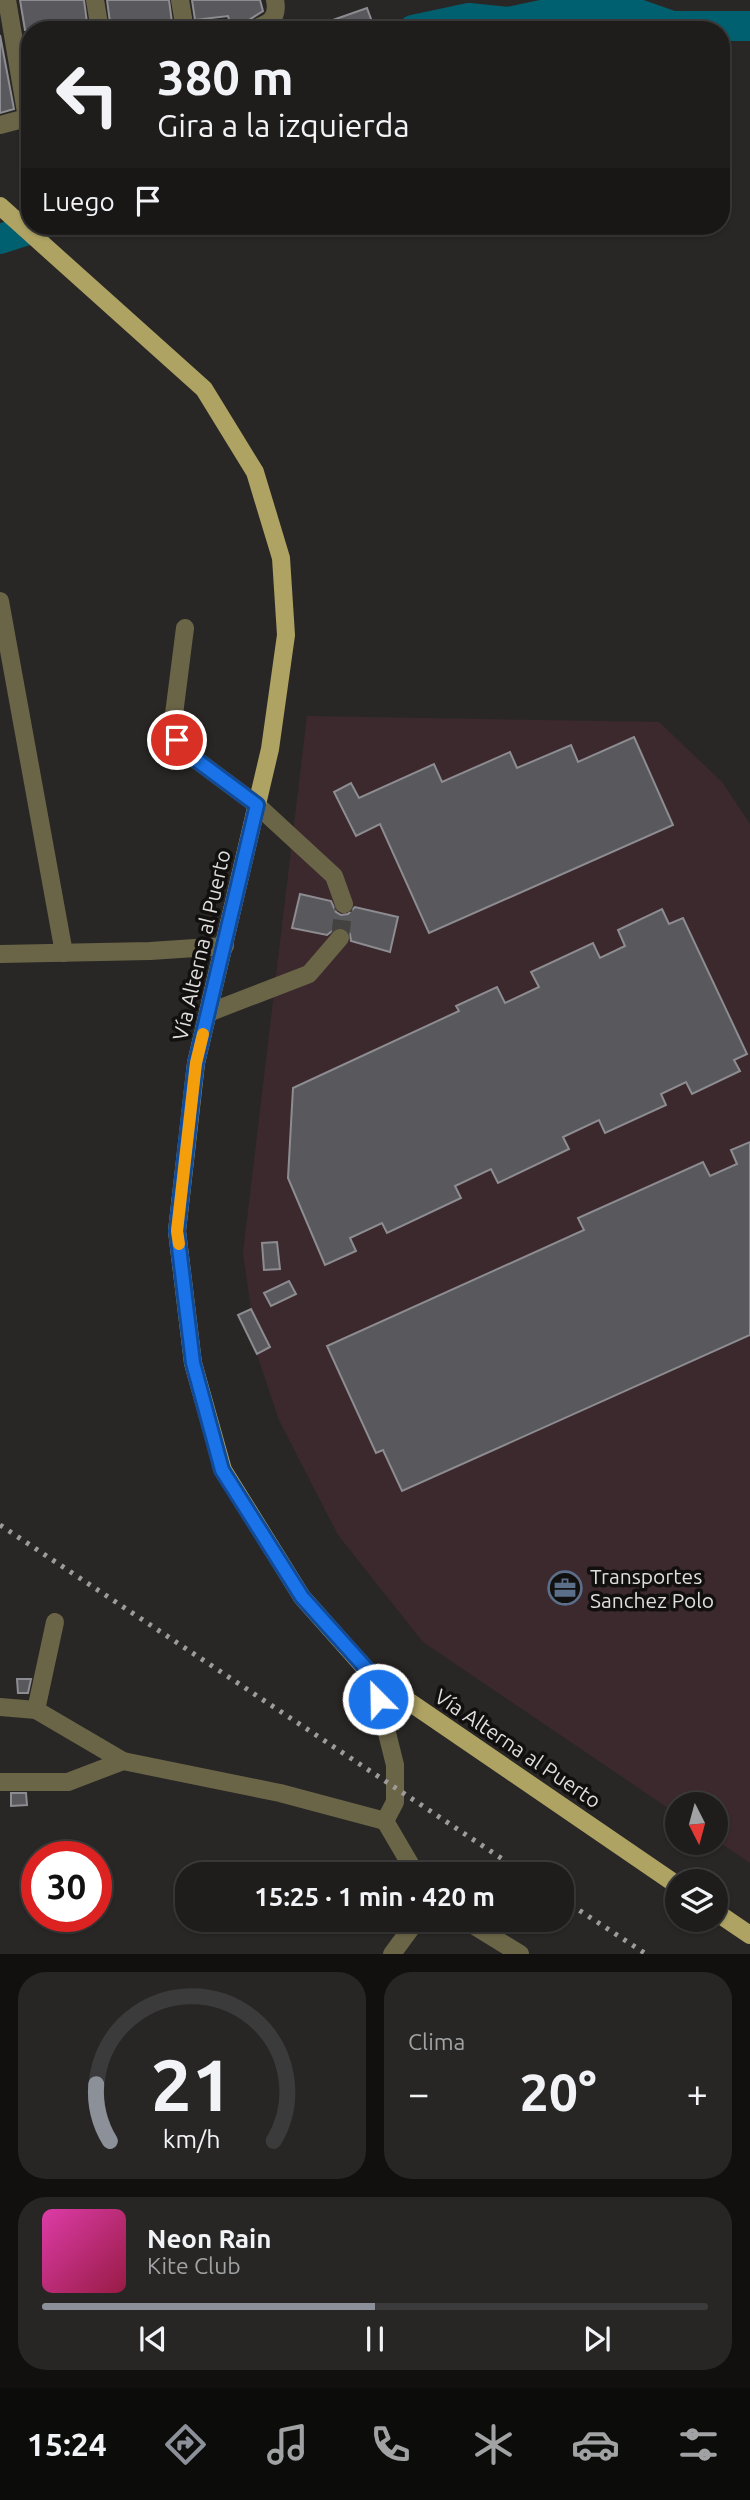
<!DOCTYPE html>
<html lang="es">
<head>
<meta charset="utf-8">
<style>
  :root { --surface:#1f1d1c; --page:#272625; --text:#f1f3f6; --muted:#a1a2a3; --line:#3c3b3b; --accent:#8c9099 }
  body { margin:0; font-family:Ubuntu,sans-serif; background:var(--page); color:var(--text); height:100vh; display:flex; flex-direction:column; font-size:26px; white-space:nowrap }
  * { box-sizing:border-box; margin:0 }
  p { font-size:23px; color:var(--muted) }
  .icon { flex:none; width:38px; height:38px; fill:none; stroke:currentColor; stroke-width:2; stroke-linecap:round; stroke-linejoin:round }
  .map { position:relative; height:1954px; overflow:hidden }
  .side { display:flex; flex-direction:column; gap:18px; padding:18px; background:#11100f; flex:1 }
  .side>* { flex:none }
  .top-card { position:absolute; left:21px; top:21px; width:709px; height:214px; border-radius:28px; box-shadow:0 2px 5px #0004,0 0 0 2px var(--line); background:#1f1d1c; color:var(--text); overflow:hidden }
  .needle { width:46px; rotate:174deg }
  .fabs { position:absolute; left:665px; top:1792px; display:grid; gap:14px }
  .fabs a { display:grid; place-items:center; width:63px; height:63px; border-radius:50%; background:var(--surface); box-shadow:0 2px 5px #0004,0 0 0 2px var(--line); font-size:35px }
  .speed { position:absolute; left:21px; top:1841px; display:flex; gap:14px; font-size:35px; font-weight:700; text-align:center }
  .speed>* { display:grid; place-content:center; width:91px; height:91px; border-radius:50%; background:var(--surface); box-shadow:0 2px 5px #0004,0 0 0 2px var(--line); line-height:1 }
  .speed .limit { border:10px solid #d22; background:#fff; color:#111 }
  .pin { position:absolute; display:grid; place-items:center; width:60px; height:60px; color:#fff; margin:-30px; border:4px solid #fff; border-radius:50%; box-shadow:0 2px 7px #0007 }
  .me { position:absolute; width:77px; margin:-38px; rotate:337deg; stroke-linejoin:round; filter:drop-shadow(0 0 5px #0008) }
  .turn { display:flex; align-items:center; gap:24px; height:147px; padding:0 21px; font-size:32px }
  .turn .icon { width:91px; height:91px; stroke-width:2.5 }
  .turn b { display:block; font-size:49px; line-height:60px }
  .then { display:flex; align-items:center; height:66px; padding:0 21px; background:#0003; gap:14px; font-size:26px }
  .big { font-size:52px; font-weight:700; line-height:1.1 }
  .side .card { flex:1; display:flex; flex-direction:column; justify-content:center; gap:10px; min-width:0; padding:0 24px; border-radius:28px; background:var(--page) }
  .side .dial { align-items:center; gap:0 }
  .dial svg { height:182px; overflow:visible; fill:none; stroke:var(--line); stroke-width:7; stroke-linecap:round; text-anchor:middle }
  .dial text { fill:var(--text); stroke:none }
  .song { display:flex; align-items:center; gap:21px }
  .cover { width:84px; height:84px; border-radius:10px; background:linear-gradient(135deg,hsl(320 70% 55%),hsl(340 70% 35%)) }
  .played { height:7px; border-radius:4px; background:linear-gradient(90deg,var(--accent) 50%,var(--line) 50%) }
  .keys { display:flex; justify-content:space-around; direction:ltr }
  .heat { display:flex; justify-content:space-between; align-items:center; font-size:38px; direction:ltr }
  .side .tiles { flex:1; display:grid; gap:18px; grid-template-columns:1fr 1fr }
  .card:last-child { grid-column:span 2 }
  .trip { position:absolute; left:175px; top:1862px; width:399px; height:70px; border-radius:28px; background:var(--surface); box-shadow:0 2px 5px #0004,0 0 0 2px var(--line); font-weight:700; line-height:70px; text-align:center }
  .menu { display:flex; height:112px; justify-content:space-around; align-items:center; background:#0c0c0b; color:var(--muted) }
  .menu .icon { width:49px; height:49px }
  .menu .active { color:var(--accent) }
  .menu b { font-size:32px; color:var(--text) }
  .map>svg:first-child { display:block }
  .industrial { fill:#3c292e }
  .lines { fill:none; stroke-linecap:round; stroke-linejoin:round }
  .river { stroke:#006070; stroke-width:30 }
  .building { fill:#59585c; stroke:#8d8d91; stroke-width:2 }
  .minor-tunnel { stroke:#444240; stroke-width:18; stroke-dasharray:18 9; stroke-linecap:butt }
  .minor { stroke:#6b6548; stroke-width:18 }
  .major { stroke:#aea363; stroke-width:18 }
  .rail { stroke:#9e9c9a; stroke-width:5; stroke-dasharray:3.5 7; stroke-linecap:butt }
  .route-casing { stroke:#114b97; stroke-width:18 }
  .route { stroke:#1a73e8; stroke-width:12 }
  .slow { stroke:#f59e0b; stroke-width:12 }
  .labels { text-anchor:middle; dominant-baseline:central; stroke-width:7; stroke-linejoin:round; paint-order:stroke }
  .street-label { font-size:21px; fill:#dfdedc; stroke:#11100f }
  .poi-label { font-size:21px; fill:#dfdedc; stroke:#11100f; text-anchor:start }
</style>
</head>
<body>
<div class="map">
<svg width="750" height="1954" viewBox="0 0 750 1954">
  <rect width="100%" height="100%" fill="#292725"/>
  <polygon class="industrial" points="307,716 659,722 722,782 750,824 750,1863 716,1840 716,1804 677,1804 677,1814 423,1642 338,1535 279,1420 257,1354 270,1347 251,1309 243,1253"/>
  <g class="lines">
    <g class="river">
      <polyline points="413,30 469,18 508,22 551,13 627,10 672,26 750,26"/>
      <polyline points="0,239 40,226"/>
    </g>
  </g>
  <g class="building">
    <polygon points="20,0 84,0 88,30 25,30"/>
    <polygon points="107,0 169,0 173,30 111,30"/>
    <polygon points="192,0 260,0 263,11 241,25 231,27 228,16 195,20"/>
    <polygon points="367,8 375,30 310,30 310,28"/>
    <polygon points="0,35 14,109 0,113"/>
    <polygon points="634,737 673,825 429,933 380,824 356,836 334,792 351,783 359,798 434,764 442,782 510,752 517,768 571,745 578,762"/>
    <polygon points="300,894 331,901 336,912 341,915 348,914 355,907 398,917 390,952 351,941 350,934 343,927 336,928 327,935 292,928"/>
    <polygon points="662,909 669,924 683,918 747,1054 734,1060 740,1071 692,1094 686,1082 661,1094 666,1105 605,1133 599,1120 563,1137 569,1149 498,1183 491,1169 455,1186 461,1198 387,1233 382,1223 350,1238 356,1251 325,1265 288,1178 293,1088 459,1011 456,1006 497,987 505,1003 539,987 531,972 593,943 600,958 625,946 618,930"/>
    <polygon points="750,1142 750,1335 402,1491 383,1450 376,1453 327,1346 584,1230 578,1218 703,1162 710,1176 737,1164 731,1150"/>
    <polygon points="277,1242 280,1269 264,1270 262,1243"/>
    <polygon points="289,1281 296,1294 271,1306 264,1293"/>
    <polygon points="251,1309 270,1347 257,1354 238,1315"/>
    <polygon points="17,1679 31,1679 28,1693 18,1693"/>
    <polygon points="11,1793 26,1793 27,1805 11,1806"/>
  </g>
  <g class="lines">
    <polyline class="minor-tunnel" points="340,938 344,904"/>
    <g class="minor">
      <polyline points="7,0 27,118"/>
      <polyline points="95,0 100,30"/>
      <polyline points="180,0 185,30"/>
      <path d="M251 30C268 24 279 20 275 0"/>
      <polyline points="0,125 30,117"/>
      <polyline points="0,601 64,953"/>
      <polyline points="185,628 173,722 177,740 187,753 257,805 334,876 344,904"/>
      <polyline points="0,954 150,951 225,946"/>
      <polyline points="208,1013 309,974 340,938"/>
      <polyline points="373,1677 395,1765 395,1802 385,1821 416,1874"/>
      <polyline points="0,1707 36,1710 123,1761 280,1793 385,1821"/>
      <polyline points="36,1710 55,1622"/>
      <polyline points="0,1782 68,1782 123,1761"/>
      <polyline points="465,1920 520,1954"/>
      <polyline points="392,1954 417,1920"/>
    </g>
    <g class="major">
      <polyline points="0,206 204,389 255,472 281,558 286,635 270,749 196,1063 177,1231 193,1363 223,1470 302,1597 373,1677 677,1885"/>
      <polyline points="716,1912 750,1935"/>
    </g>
    <g class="rail">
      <polyline points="0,1525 525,1874"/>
      <polyline points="562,1899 646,1954"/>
    </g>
  </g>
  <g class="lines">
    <defs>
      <polyline id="route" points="177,740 187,753 257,805 196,1063 193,1087 177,1231 193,1363 222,1470 302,1597 373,1676 378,1699"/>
    </defs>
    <use href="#route" class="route-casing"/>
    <use href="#route" class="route"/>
    <polyline class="slow" points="179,1244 177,1231 196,1063 203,1034"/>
  </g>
  <defs>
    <symbol id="office-ring" viewBox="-11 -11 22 22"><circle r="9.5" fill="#11100f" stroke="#5c6f8a" stroke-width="1.5"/><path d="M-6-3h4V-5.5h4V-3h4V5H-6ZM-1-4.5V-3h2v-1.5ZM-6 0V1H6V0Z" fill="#5c6f8a"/></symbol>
  </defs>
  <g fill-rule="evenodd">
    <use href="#office-ring" x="546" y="1569" width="38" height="38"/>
  </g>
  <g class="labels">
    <g class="street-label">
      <text transform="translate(201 945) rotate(-77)">Vía Alterna al Puerto</text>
      <text transform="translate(518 1748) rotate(34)">Vía Alterna al Puerto</text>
    </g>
    <g class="poi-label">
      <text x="590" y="1576">Transportes<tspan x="590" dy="24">Sanchez Polo</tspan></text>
    </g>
  </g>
</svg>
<div class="fabs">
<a><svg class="needle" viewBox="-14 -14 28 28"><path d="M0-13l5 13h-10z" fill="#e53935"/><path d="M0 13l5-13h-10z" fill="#a1a2a3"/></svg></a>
<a><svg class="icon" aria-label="layers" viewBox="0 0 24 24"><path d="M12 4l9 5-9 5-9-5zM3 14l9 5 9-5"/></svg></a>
</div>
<div class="speed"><div class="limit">30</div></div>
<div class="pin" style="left:177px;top:740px;background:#d93025"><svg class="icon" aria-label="arrive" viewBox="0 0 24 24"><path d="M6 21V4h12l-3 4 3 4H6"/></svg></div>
<svg class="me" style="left:378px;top:1699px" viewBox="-20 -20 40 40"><circle r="17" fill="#1a73e8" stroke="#fff" stroke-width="3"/><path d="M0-11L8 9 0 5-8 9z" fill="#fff"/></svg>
<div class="trip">15:25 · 1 min · 420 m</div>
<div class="top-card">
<div class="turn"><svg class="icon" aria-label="left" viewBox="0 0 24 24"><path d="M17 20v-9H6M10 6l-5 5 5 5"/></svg><div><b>380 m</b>Gira a la izquierda</div></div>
<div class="then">Luego<svg class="icon" aria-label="arrive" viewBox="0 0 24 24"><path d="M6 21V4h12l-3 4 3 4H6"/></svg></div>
</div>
</div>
<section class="side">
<div class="tiles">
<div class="card dial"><svg viewBox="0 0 100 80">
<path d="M14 69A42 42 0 1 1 86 69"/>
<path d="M14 69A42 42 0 0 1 8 44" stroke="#8c9099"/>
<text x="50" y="56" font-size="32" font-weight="700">21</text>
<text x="50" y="72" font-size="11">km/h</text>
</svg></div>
<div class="card"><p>Clima</p>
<div class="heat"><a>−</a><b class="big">20°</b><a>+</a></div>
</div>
<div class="card">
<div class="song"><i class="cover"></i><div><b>Neon Rain</b><p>Kite Club</p></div></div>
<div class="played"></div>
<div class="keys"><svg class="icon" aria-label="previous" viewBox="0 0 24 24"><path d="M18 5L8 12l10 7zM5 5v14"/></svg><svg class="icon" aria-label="pause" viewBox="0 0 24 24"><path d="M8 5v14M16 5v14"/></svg><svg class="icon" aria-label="next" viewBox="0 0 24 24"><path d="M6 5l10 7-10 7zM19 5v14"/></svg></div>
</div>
</div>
</section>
<nav class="menu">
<b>15:24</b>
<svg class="icon active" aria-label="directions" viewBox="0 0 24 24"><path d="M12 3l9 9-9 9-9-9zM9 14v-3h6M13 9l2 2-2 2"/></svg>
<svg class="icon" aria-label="music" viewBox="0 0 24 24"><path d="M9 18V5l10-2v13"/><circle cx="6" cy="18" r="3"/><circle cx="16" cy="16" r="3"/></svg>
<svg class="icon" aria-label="phone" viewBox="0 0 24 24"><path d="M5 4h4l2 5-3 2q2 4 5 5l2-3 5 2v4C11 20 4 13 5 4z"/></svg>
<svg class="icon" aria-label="climate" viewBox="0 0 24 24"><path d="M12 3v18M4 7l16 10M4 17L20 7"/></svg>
<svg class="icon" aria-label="car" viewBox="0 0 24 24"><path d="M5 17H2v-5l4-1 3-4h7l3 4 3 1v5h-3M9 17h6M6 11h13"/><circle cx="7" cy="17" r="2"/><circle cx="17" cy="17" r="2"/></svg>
<svg class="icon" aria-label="filters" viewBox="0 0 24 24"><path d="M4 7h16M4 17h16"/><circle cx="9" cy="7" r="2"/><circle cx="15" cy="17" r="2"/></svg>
</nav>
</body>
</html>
